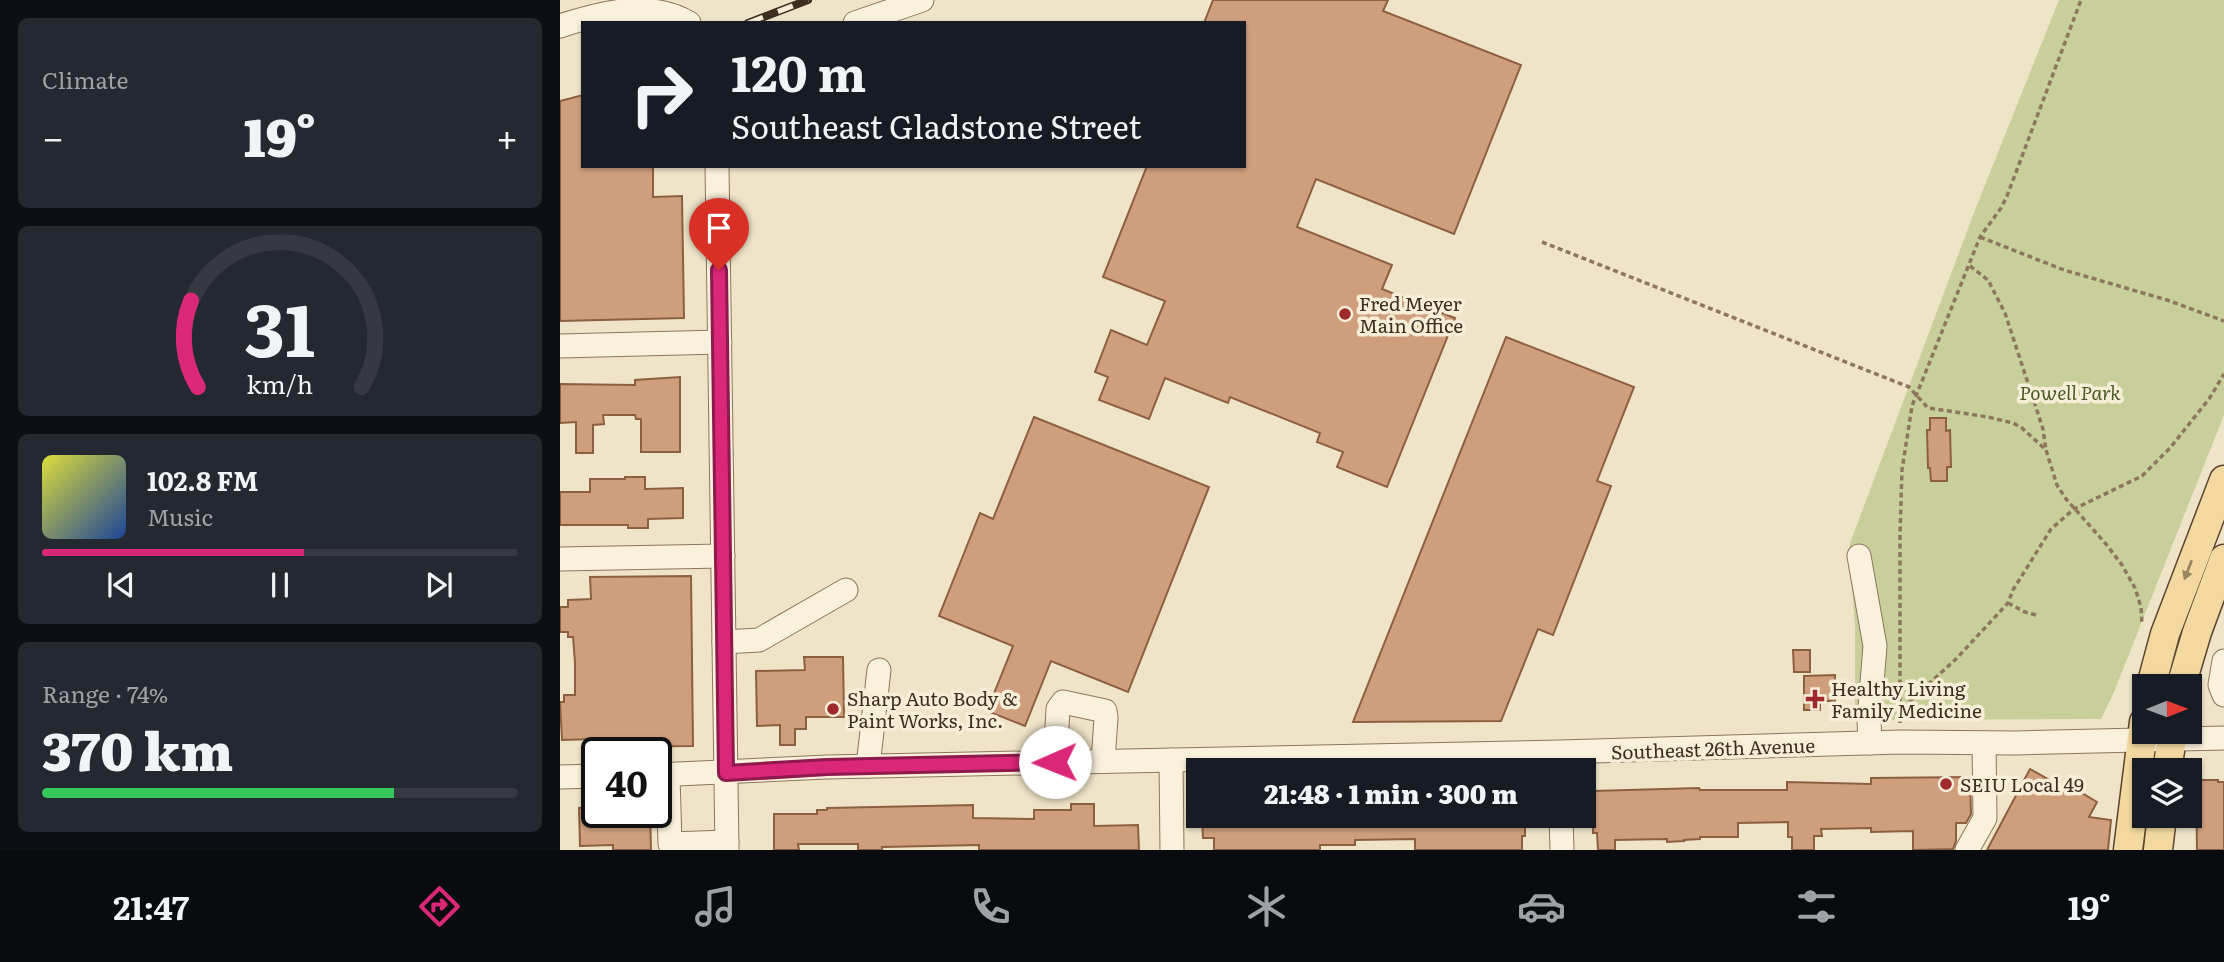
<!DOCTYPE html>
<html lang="en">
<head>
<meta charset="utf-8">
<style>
  :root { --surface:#171b24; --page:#242831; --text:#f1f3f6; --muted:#9ea1a6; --line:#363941; --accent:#db2777 }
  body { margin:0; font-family:Literata,serif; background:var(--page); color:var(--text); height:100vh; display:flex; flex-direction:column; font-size:26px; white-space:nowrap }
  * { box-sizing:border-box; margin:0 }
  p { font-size:23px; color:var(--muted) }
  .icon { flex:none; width:38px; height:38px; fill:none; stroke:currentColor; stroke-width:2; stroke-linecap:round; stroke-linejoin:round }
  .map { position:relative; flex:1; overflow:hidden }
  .details { display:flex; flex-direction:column; gap:18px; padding:18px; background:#0d0f14; width:560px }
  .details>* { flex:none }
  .guide { position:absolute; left:21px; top:21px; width:665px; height:147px; border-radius:0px; box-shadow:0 2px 5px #0004; background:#171b24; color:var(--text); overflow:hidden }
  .needle { width:46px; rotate:89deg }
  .buttons { position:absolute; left:1572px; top:674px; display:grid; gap:14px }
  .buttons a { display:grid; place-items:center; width:70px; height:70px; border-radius:0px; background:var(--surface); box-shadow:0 2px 5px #0004; font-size:35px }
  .speed { position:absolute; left:21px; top:737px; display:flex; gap:14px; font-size:35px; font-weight:700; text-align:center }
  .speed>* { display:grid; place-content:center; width:91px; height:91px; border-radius:50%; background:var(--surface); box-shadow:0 2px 5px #0004; line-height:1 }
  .speed .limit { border:4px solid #111; border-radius:10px; background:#fff; color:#111 }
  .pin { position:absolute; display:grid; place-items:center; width:60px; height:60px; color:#fff; margin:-72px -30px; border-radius:50% 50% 50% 0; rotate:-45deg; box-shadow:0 0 7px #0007 }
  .pin .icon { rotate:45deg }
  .me { position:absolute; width:77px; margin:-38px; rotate:269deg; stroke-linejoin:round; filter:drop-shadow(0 0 5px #0008) }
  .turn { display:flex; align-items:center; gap:24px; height:147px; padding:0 35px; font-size:32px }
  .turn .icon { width:91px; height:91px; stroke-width:2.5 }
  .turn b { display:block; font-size:49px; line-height:60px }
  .big { font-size:52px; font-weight:800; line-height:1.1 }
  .details .tile { flex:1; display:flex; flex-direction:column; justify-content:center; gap:10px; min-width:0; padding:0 24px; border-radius:10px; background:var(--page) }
  .details .dial { align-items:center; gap:0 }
  .dial svg { height:182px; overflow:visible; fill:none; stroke:var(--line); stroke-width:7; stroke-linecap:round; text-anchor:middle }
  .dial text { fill:var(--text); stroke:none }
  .song { display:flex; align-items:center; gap:21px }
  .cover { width:84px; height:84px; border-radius:10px; background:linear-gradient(135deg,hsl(60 70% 55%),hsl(220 70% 35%)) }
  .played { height:7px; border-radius:4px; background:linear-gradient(90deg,var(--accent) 55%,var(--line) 55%) }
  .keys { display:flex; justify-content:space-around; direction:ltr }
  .heat { display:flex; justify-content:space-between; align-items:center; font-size:38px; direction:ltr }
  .charge { height:10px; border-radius:5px; background:linear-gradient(90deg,#34c759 74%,var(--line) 0) }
  .trip { position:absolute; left:626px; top:758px; width:410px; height:70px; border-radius:0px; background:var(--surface); box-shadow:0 2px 5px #0004; font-weight:800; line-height:70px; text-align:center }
  .menu { display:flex; height:112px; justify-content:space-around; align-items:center; background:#090b0e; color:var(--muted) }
  .menu .icon { width:49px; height:49px }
  .menu .on { color:var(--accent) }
  .menu b { font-size:32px; color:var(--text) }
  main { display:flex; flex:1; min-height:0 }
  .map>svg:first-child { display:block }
  .green { fill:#c9cf9b }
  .building { fill:#cf9f7d; stroke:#8d5f41; stroke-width:2 }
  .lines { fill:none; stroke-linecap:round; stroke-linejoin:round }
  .minor-casing { stroke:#8d765c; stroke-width:25 }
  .major-casing { stroke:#5b4430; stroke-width:31 }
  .path { stroke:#8d765c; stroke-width:3.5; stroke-dasharray:5 3.5; stroke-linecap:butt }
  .minor { stroke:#faf1dc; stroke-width:23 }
  .major { stroke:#f3d9a0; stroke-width:28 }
  .rail-casing { stroke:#3d2e20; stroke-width:8 }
  .rail { stroke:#f7eed8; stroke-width:5; stroke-dasharray:16; stroke-linecap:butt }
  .oneway { fill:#988460 }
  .route-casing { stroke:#8e194d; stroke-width:18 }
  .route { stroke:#db2777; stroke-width:12 }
  .poi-dot { fill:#9e2a2b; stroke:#f7eed8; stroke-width:2.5 }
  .labels { text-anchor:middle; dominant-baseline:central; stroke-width:7; stroke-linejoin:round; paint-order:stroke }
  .poi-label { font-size:19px; fill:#3d2e20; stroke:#f7eed8; text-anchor:start }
  .park-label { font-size:19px; font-style:italic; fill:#4d5a26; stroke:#f7eed8 }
  .street-label { font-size:19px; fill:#3d2e20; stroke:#f7eed8 }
</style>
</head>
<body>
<main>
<section class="details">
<div class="tile"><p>Climate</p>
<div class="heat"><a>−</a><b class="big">19°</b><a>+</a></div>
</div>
<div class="tile dial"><svg viewBox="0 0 100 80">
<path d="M14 69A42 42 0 1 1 86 69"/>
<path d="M14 69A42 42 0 0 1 11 31" stroke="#db2777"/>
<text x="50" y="56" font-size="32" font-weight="700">31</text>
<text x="50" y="72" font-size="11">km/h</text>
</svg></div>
<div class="tile">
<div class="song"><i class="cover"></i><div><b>102.8 FM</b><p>Music</p></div></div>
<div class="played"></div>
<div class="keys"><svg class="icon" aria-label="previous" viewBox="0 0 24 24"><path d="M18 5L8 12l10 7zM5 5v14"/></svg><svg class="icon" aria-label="pause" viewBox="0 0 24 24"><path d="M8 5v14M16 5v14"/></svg><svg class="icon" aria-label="next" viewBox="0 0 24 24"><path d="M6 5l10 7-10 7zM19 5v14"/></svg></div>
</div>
<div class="tile"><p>Range · 74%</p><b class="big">370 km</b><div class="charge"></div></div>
</section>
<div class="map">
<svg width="1664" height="850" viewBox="0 0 1664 850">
  <rect width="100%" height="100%" fill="#f0e4c8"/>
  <polygon class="green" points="1499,0 1664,0 1664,415 1554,692 1541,719 1295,720 1295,627 1289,546 1415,210"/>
  <g class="building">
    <polygon points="653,0 828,0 823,11 961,65 894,234 756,179 737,227 832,265 822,289 895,318 827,487 777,467 783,452 757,442 760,433 670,397 668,403 605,378 589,419 539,400 548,377 535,372 551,330 587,345 605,301 543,277 587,166 684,166 684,23 644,23"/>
    <polygon points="23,95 23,166 93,166 93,197 122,196 124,318 0,321 0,101"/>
    <polygon points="946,337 1074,387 1037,481 1051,486 993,635 978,629 941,721 793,722"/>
    <polygon points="120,377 120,452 81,452 81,419 76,419 75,415 43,415 44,424 33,425 33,453 16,453 16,422 0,423 0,384 75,385 75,380"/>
    <polygon points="474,417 649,487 568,692 491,661 465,726 427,711 453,646 379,616 420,513 433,519"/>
    <polygon points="1370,418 1386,418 1386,431 1390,430 1391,467 1387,467 1387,481 1371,481 1370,468 1368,468 1367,430 1370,430"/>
    <polygon points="65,477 85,477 85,489 123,488 123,518 88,519 88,528 68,528 68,525 0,525 0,492 30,492 30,479 65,479"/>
    <polygon points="131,576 133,746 36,747 35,739 2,740 0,702 4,702 4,695 15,695 15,663 13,637 8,637 8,632 0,632 0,607 8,607 8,600 31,599 30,577"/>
    <polygon points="1233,650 1250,650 1250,672 1234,672"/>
    <polygon points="244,657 283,657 284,717 246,717 246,729 235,729 235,745 220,745 220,725 197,726 196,671 245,670"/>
    <polygon points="1275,675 1275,701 1260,701 1260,710 1244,710 1244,676"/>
    <polygon points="1470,769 1515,794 1517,790 1537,802 1529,817 1551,820 1548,850 1427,850"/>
    <polygon points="1410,777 1411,814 1406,823 1396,823 1396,841 1393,849 1353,850 1353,831 1311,832 1311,828 1261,829 1262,836 1254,836 1254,850 1232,850 1232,837 1228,837 1228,822 1178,823 1178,837 1140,837 1140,839 1124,840 1124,841 1107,842 1107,839 1055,840 1055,850 1038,850 1037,833 1033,833 1033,791 1139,788 1140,790 1227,790 1227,782 1311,784 1311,778"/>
    <polygon points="1636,780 1658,780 1658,782 1664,782 1664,850 1637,850"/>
    <polygon points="511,804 534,804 534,826 578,825 579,850 419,850 419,845 322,847 322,850 298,850 298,844 238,844 239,850 214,850 214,814 257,814 257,810 267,810 267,808 413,805 413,818 474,819 474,810 511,810"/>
    <polygon points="37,807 37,812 90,812 91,850 53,850 53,845 20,846 19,808"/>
    <polygon points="642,816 965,816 965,836 962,836 962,850 855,850 855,839 795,840 795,845 760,845 760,850 654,850 654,838 643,838"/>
  </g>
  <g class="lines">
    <defs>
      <g id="minor">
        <polyline points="295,23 362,0"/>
        <path d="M0 26C43 12 90 0 129 23"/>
        <polyline points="157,166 167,850"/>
        <polyline points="0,346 160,342"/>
        <polyline points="1299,556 1315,646 1309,720 1310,743"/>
        <polyline points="0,559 163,556"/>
        <polyline points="164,642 199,640 286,590"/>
        <polyline points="1664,661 1660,685 1664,695"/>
        <polyline points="611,760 612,850"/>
        <polyline points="495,762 498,709 503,702 545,711 546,718 543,761"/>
        <polyline points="308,766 319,670"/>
        <polyline points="96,775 267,767 1000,752 1341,742 1455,743 1664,738"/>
        <polyline points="108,775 110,844 167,842"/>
        <polyline points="0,777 37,776"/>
        <polyline points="1001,816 1002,850"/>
        <polyline points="1407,850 1425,818 1424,743"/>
      </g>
      <g id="major">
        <polyline points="1591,686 1605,634 1664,480"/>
        <polyline points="1621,686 1637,632 1664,559"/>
        <polyline points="1607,770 1613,732"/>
        <polyline points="1568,850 1584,722"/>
        <polyline points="1598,850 1602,816"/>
      </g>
    </defs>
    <use href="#minor" class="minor-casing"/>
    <use href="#major" class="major-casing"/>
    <g class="path">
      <polyline points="1420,237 1504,270 1607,300 1664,321"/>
      <polyline points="982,242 1349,387 1368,408 1428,417 1453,423 1462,428 1486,450 1497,485 1506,499 1546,544 1562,565 1575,588 1581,607 1582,625"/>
      <polyline points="1410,266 1428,280 1445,313 1483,429 1486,450"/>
      <polyline points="1448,603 1465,612 1476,615"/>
      <polyline points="1340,710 1340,535 1342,470 1352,406 1420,237 1441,208 1447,196 1521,0"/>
      <polyline points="1340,723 1340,710 1396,659 1448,603 1453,590 1491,529 1514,509 1582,476 1610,448 1649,399 1664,374"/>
    </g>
    <use href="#minor" class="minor"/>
    <use href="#major" class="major"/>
    <defs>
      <polyline id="rail" points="188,23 248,0"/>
    </defs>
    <use href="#rail" class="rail-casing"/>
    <use href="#rail" class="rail"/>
  </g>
  <defs><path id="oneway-solid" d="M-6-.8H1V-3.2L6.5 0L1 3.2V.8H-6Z" transform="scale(1.75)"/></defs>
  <use class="oneway" href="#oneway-solid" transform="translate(1628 570) rotate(111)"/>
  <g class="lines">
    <defs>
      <polyline id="route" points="159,270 166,773 267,767 495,762"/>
    </defs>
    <use href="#route" class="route-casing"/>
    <use href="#route" class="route"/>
  </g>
  <g class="poi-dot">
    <circle cx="785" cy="314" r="7"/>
    <path d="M1251.5 688.5h7v7h7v7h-7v7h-7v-7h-7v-7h7z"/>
    <circle cx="273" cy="709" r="7"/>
    <circle cx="1386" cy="784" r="7"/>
  </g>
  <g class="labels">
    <g class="poi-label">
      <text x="799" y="303">Fred Meyer<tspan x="799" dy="22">Main Office</tspan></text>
      <text x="1271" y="688">Healthy Living<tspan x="1271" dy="22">Family Medicine</tspan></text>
      <text x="287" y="698">Sharp Auto Body &amp;<tspan x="287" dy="22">Paint Works, Inc.</tspan></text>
      <text x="1400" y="784">SEIU Local 49</text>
    </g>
    <g class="park-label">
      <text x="1510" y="392">Powell Park</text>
    </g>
    <g class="street-label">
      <text transform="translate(1153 748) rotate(-2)">Southeast 26th Avenue</text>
    </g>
  </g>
</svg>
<div class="buttons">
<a><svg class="needle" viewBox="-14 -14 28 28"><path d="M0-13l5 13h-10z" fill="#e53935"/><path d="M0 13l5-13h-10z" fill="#9ea1a6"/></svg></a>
<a><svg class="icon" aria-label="layers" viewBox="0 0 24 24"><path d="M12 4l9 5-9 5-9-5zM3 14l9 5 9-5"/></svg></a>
</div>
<div class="speed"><div class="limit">40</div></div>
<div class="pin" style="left:159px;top:270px;background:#d93025"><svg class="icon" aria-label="arrive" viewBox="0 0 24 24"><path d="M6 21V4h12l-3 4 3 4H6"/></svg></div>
<svg class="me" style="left:495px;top:762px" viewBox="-20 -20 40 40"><circle r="19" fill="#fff"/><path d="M0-13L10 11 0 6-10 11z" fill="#db2777"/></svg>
<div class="trip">21:48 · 1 min · 300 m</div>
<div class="guide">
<div class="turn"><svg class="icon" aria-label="right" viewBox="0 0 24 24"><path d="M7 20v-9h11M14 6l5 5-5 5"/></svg><div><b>120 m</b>Southeast Gladstone Street</div></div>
</div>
</div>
</main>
<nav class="menu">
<b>21:47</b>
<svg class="icon on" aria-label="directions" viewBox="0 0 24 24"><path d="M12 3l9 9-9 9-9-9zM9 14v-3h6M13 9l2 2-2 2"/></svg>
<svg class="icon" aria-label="music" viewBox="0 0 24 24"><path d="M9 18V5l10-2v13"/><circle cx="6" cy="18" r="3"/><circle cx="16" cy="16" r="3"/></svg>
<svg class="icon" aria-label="phone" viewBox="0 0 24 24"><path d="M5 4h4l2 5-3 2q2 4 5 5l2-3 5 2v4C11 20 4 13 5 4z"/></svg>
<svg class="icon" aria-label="climate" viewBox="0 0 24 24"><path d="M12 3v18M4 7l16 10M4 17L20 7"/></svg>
<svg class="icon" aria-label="car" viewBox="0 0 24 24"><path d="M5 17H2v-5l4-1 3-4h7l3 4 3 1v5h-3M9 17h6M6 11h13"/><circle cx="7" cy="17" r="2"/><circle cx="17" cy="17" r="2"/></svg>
<svg class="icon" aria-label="filters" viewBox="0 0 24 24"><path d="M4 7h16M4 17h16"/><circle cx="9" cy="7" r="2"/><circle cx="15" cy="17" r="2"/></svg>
<b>19°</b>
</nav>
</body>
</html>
